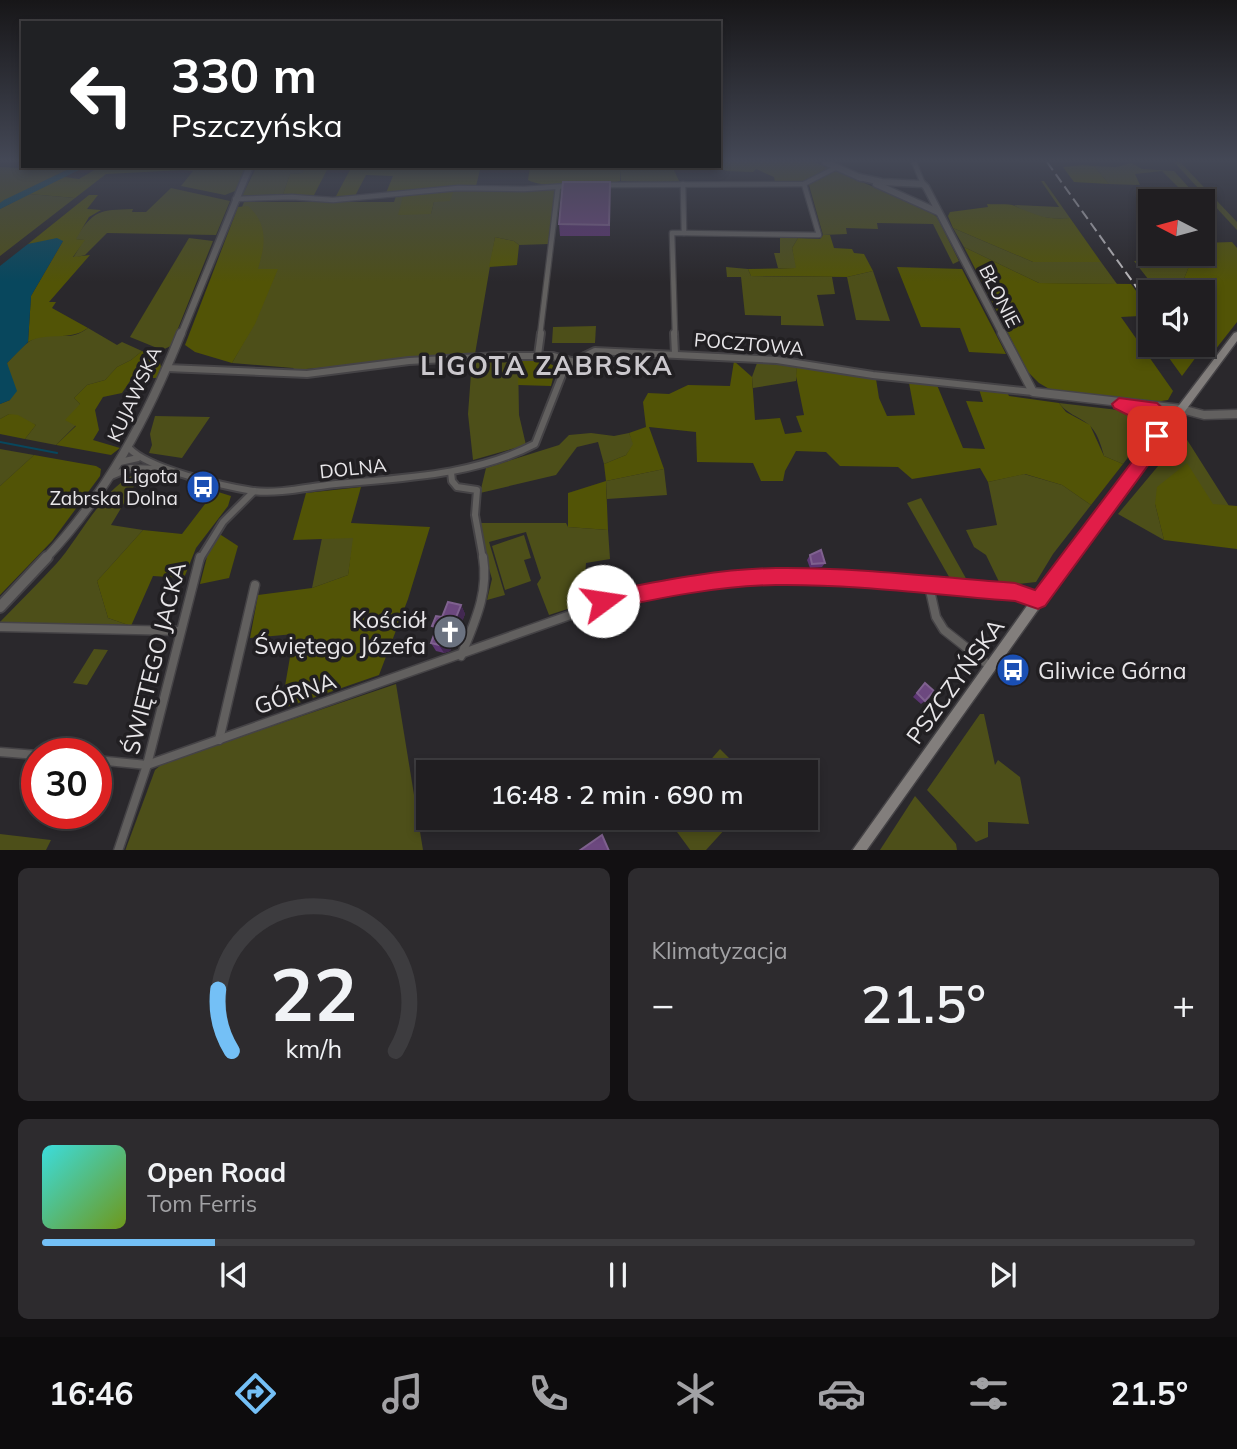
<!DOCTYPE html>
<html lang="pl">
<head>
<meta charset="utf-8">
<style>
  :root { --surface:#201e21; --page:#2d2b2e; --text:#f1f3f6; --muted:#a2a2a5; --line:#3d3c3f; --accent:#74c0f6 }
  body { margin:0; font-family:Mulish,sans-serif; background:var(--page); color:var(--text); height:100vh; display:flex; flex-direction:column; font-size:26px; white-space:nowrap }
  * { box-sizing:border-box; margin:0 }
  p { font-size:23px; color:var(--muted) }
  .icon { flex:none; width:38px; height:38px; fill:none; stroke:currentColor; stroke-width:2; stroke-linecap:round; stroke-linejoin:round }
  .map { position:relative; height:850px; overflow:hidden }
  .sheet { display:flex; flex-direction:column; gap:18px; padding:18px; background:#121012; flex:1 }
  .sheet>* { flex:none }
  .banner { position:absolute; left:21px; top:21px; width:700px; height:147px; border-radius:0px; box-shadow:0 4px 10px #0003,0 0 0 2px var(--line); background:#202124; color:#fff; overflow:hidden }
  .needle { width:46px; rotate:276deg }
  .controls { position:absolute; left:1138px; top:189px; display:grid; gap:14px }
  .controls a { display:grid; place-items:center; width:77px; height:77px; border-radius:0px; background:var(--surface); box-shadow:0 4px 10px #0003,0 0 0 2px var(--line); font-size:35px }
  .speed { position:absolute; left:21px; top:738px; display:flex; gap:14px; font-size:35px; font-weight:700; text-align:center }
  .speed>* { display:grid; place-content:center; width:91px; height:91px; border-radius:50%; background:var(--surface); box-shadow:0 4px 10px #0003,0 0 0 2px var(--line); line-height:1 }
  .speed .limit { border:10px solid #d22; background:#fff; color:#111 }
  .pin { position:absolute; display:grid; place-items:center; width:60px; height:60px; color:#fff; margin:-30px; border-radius:14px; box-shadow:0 4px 10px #0006 }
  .me { position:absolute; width:77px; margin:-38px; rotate:76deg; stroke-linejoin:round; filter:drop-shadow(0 0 5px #0008) }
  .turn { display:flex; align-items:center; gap:24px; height:147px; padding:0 35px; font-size:32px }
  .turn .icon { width:91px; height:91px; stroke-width:2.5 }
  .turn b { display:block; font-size:49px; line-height:60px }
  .big { font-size:52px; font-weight:600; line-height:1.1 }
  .sheet .card { flex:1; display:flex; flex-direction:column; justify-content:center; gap:10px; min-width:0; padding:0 24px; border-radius:10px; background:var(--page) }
  .sheet .dial { align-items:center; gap:0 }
  .dial svg { height:182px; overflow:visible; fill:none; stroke:var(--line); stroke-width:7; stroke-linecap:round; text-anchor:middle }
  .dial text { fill:var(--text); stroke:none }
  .song { display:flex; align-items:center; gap:21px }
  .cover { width:84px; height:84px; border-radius:10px; background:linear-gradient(135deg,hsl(180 70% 55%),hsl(80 70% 35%)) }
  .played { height:7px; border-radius:4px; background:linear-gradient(90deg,var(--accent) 15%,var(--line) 15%) }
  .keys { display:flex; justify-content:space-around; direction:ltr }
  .heat { display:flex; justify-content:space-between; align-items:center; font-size:38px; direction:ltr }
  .sheet .tiles { flex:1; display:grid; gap:18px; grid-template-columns:1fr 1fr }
  .card:last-child { grid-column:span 2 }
  .trip { position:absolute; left:416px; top:760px; width:402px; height:70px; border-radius:0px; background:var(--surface); box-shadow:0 4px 10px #0003,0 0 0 2px var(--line); font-weight:600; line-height:70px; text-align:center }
  .menu { display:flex; height:112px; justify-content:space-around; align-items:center; background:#0d0c0d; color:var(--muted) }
  .menu .icon { width:49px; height:49px }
  .menu .on { color:var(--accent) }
  .menu b { font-size:32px; color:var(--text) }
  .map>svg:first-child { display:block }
  .green { fill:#4d4f19 }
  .forest { fill:#525406 }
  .water { fill:#08475d }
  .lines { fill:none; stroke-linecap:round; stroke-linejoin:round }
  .stream { stroke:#08475d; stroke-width:2 }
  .minor-far2-casing { stroke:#454346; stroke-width:7 }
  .minor-far1-casing { stroke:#454346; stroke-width:10 }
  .minor-casing { stroke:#454346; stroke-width:11 }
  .tertiary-far2-casing { stroke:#454346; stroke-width:9 }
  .tertiary-far1-casing { stroke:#454346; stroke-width:11 }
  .tertiary-casing { stroke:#454346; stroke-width:14 }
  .secondary-casing { stroke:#454346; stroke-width:3 }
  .minor-far2 { stroke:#62605f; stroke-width:4.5 }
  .minor-far1 { stroke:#62605f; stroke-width:6 }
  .minor { stroke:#62605f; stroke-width:8 }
  .tertiary-far2 { stroke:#62605f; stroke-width:6 }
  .tertiary-far1 { stroke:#62605f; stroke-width:8 }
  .tertiary { stroke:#62605f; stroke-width:10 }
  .secondary { fill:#827e7c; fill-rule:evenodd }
  .rail { stroke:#bbb9bc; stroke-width:2; stroke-dasharray:10 5; stroke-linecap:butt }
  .wall { fill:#5c3572 }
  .shaded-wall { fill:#422851 }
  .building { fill:#6c487f; stroke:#7f618f; stroke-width:2 }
  .route { fill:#e11d48; stroke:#92132f; stroke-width:2 }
  .labels { text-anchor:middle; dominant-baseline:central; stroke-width:7; stroke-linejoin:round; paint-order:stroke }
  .street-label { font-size:19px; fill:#e8e6e9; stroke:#211f22 }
  .poi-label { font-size:19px; fill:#e8e6e9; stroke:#211f22; text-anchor:end }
  .near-poi-label { font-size:23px; fill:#e8e6e9; stroke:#211f22; text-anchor:end }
  .near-street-label { font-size:23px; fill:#e8e6e9; stroke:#211f22 }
  .district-label { font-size:26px; font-weight:bold; letter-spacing:2px; fill:#cbc8cd; stroke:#211f22 }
</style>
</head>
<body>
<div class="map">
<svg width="1237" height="851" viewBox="0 0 1237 851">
  <rect width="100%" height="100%" fill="#2a282c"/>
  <g class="green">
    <polygon points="723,162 814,162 924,208 937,217 959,261 953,264 933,224 877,223 878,229 846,228 847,234 823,235 809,185 775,182 774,177 756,169 753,172 726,171 717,167"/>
    <polygon points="1174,162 1180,162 1237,222 1237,230"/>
    <polygon points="1132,163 1142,169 1174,171 1201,201 1192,201 1162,171 1135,174 1140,185 1109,184 1094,166 1116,167"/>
    <polygon points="46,166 75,166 0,203 0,167 56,170 60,167"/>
    <polygon points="186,166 247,166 235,191 225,195 181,186 193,171 183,170"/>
    <polygon points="257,166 306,166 302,173 290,174 283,194 242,196"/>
    <polygon points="621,166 672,166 680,183 621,181"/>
    <path d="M1041 181H1044L1070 218C1050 220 1031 217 1014 205L1059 207Z"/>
    <path d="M171 188 230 201 216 235 107 233 85 255 73 258 84 240 75 239C94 210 99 210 133 209L132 212H146Z"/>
    <polygon points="555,189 549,244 519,245 514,241 495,237 475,354 295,370 293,368 232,363 246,338 189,339 244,202 394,202 396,196 407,194 403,214 431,214 434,202 454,190"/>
    <polygon points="29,194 75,198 0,256 0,209"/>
    <polygon points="953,228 1033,262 1101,262 1117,284 1039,283 964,247"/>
    <polygon points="189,238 213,241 171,346 162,350 130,337"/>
    <polygon points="780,238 798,238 792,248 797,268 778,268 774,253 780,253"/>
    <polygon points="1155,254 1191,254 1192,259 1183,281 1152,284 1134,261 1155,259"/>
    <polygon points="726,267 748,269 751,276 832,277 835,294 817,295 824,326 781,325 781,316 745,315 741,277 727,277"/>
    <polygon points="873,271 890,321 856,320 847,277"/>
    <polygon points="596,326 595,343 552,343 553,327"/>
    <path d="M88 328 117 345 122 342 142 351 131 360 117 367 105 380 87 385 74 398 80 404 76 425 56 445 25 439 36 425 9 414 0 419V404L10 400 7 363C16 354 26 341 38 337 58 331 68 343 88 328Z"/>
    <polygon points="518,357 519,415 526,445 473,460 468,414 472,360"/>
    <polygon points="757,363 797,366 796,381 753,388 752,377"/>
    <path d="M1059 403 1126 411 1140 419V426L1146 434 1123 464 1104 456C1101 445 1097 431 1088 424 1078 416 1067 414 1059 403Z"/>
    <polygon points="155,416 210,417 182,458 149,453 152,445 150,434"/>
    <polygon points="591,433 614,436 629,433 634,444 626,455 604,464 598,442 577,447 556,475 480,493 486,468 559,445 569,435"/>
    <polygon points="1184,435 1229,506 1155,504 1164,540 1118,514"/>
    <polygon points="0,449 34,455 0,486"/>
    <polygon points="664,469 667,495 607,499 606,481"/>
    <path d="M142 473 111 525 143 530 97 581 108 618 131 626 0 622C19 602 39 583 57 563 78 540 110 476 142 473Z"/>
    <polygon points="1024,474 1062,485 1091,505 1053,554 1036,582 1001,586 986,555 974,547 966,530 997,525 988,482"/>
    <polygon points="921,498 968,582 952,582 907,503"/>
    <polygon points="476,523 566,523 568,527 608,530 610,559 586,563 583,604 549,615 537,584 541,578 526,532 489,542 505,595 487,600 492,579"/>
    <polygon points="524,535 531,558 524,560 531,581 505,590 492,546"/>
    <polygon points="322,538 354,538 348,575 312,588"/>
    <polygon points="94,649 108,650 87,685 73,683"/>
    <polygon points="396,684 423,850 125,851 155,770 163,763"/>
    <polygon points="980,714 984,714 995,765 998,760 1020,777 1029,824 988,822 988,837 976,842 927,790"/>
    <polygon points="720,749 743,772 700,772"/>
    <polygon points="915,796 956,844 957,850 880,850"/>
    <polygon points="666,817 736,817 706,850 691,851"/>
    <polygon points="0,834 51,840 46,850 0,850"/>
  </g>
  <g class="forest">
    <polygon points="1082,165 1094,166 1109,184 1074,182 1063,167"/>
    <polygon points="101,166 186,166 183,170 106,174 75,198 29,194 64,177 79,179"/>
    <polygon points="306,166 329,166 313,197 283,194 290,174 302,173"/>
    <polygon points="352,166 465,168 481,166 476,186 386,193 393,176 366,175 355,196 335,198"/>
    <path d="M530 166H621L620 181C599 187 548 190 528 180Z"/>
    <polygon points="454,190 450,201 434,202 431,214 398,215 403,196 407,194"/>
    <path d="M89 195H98L87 209 101 210 89 217 76 239 85 240 73 257 90 255 49 302H56L52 308 88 328C69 342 48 331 28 342L31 296 63 241 28 244Z"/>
    <path d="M987 204C995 205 1008 203 1015 206 1036 215 1046 220 1070 218L1101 262H1033L953 228 948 216 950 212 988 207Z"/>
    <path d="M248 206C269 225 265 245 258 269H278L255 324 232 363 195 352 185 345 238 207Z"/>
    <polygon points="823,235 830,235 834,248 852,249 854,253 864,254 873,271 847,277 751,276 748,269 796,268 792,248 798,238 820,239"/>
    <polygon points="495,237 514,241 519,245 517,265 489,267"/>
    <polygon points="1232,242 1237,248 1237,322 1215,350 1202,349 1182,376 1164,351 1169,345 1202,345 1202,292 1150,292 1150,301 1138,284 1183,281 1192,259 1191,254 1202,254 1202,243"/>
    <polygon points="964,247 1039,283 1131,284 1150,310 1150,329 1140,316 1121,317 1173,391 1168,400 1149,403 1051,390 1039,383 1028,372"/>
    <polygon points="897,267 962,269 1006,354 969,352 960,328 921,327"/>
    <polygon points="142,351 159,359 161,367 157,378 132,378 122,393 103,397 95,410 99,430 93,440 120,448 111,455 56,445 76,426 65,420 80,404 74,398 87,385 105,380 117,367 131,360"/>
    <polygon points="518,359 545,361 556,367 551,386 518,385"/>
    <polygon points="734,361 752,377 755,420 780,418 785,434 802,432 796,416 804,415 796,376 797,366 876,379 879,398 887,416 915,415 909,383 937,385 963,448 985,449 966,401 983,402 979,389 1007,392 1009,396 1059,403 1066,412 1090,425 1104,456 1123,464 1091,505 1062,485 1025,474 988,482 980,468 912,479 898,467 840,466 826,452 796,451 785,471 783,481 761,481 753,463 697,462 696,432 649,427 664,469 606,481 608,530 568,527 568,493 606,481 604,464 626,455 633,444 629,433 646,427 643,402 648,393 669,394 688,385 730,386"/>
    <polygon points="9,414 18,415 36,425 25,439 0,434 0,419"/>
    <polygon points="34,455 96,466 101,469 100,476 52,541 0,595 0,486"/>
    <polygon points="1187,463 1213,504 1237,506 1237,549 1164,540 1155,504 1157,487"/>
    <polygon points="361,487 351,523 430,527 408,599 379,675 281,709 294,634 250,638 258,595 312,588 348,575 353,538 293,540 306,493"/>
    <polygon points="215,491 231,496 228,506 196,548 184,578 153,576 131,626 108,618 97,581 143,530 182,534"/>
    <polygon points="218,533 238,546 229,578 200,584 208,553"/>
  </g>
  <g class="water">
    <polygon points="75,166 87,166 0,209 0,203 4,200"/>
    <polygon points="57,238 63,241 31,296 28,342 7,363 17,391 10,400 0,404 0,266 28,244"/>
  </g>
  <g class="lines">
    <polyline class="stream" points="0,442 57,453"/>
    <defs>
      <g id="minor-far2">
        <polyline points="914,162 923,184"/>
        <polyline points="604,185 804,184 837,167"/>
        <polyline points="235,199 292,197 333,200 458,188 524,189 568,186"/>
        <polyline points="684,233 819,235 804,184"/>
        <polyline points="540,335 558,187"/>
        <polyline points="675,335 672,233 684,233 683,184"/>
      </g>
      <g id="minor-far1">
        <polyline points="674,333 675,354"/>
        <polyline points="538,355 541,333"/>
        <polyline points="167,368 307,374 409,361 499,356 553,356 571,361"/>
        <path d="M129 448C148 469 223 486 253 491 277 494 304 488 327 485 396 478 472 477 535 444L566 365 595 351 777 360 873 375 1033 392"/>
        <polyline points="120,462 138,458"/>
        <polyline points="451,472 452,481 457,487 477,490 475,515 483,559"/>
        <polyline points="111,476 130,468 161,469"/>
        <polyline points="200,559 223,522 254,491"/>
      </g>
      <g id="minor">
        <polyline points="929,586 936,617 944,630 991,667"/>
        <polyline points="0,627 180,631"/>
        <path d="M461 656C474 623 489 594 483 557"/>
        <polyline points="219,740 255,585"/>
        <polyline points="0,752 37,755"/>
        <polyline points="96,760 147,765 576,613 663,588 733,579 814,578 1015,592 1038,600"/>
        <polyline points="118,851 147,765 200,557"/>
      </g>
      <g id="tertiary-far2">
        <polyline points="825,162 861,178"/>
        <polyline points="859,177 882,182 923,184 926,187 1003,335"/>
        <polyline points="876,184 938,212"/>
        <polyline points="181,335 250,166"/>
      </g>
      <g id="tertiary-far1">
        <polyline points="1002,333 1033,392 1181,409 1204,415 1237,414"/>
        <polyline points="1129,408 1146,417 1171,423"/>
        <polyline points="1146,417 1158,439"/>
        <path d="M45 559C107 494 148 416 181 333"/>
      </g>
      <polyline id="tertiary" points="0,607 47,557"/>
      <polygon id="secondary" points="1237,332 1237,341 1042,604 866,851 852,851 1034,596 1234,333"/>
    </defs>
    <use href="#minor-far2" class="minor-far2-casing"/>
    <use href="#minor-far1" class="minor-far1-casing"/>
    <use href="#minor" class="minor-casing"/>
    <use href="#tertiary-far2" class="tertiary-far2-casing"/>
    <use href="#tertiary-far1" class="tertiary-far1-casing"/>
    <use href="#tertiary" class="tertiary-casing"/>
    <use href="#secondary" class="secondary-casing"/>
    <use href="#minor-far2" class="minor-far2"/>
    <use href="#minor-far1" class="minor-far1"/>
    <use href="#minor" class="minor"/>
    <use href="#tertiary-far2" class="tertiary-far2"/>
    <use href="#tertiary-far1" class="tertiary-far1"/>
    <use href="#tertiary" class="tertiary"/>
    <use href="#secondary" class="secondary"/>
    <polyline class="rail" points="1047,162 1150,306"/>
  </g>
  <g class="wall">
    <polygon points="610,182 610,236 560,236 559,224"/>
    <polygon points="810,555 825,563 822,567 810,568 807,560"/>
    <polygon points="461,605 465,614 461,624 464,630 460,640 455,639 450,651 444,653 436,651 431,643 435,632 432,626 442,617"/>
    <polygon points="925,683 925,701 921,704 913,697"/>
  </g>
  <g class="shaded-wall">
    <polygon points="461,605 465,614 461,624 464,630 460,640 456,632 455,620"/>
    <polygon points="451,631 455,639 450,651 444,653 439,645"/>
  </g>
  <g class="building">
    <polygon points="563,182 610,182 609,225 559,224"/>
    <polygon points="821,550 825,563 812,564 810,555"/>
    <polygon points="448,602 461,605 455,620 460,621 456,632 451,631 446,642 439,645 431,643 437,627 432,626 436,616 442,617"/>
    <polygon points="925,683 934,691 925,701 917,693"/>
    <polygon points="602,835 609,851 579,851"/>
  </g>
  <linearGradient id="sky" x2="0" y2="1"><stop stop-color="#171618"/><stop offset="0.57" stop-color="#444856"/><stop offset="1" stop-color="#444856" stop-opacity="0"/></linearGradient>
  <rect width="1237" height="282" fill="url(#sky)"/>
  <path class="route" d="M1119 398 1157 403 1179 423 1045 606 1038 609 1015 601C936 595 856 584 776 585 717 586 660 598 603 610L596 608 593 601 596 595 603 592C660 581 717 569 776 568 856 567 936 577 1015 583L1035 590 1150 438 1140 421 1114 408 1112 404Z"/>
  <defs>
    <symbol id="bus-disc" viewBox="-11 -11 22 22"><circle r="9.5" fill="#1a4fb4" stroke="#211f22"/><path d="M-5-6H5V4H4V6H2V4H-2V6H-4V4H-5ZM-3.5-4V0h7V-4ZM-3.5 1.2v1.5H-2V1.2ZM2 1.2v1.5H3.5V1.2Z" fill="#fff"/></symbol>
    <symbol id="church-disc" viewBox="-11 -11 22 22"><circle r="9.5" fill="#6b7280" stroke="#211f22"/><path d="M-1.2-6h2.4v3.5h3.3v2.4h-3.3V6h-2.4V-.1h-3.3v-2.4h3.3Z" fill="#fff"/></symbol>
  </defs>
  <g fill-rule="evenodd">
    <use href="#bus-disc" x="184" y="468" width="38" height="38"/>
    <use href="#church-disc" x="431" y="613" width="38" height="38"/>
    <use href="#bus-disc" x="994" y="651" width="38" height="38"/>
  </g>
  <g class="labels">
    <g class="street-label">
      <text transform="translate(1000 296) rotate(63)">BŁONIE</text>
      <text transform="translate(749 344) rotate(5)">POCZTOWA</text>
      <text transform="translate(134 394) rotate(-65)">KUJAWSKA</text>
      <text transform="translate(353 468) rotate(-6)">DOLNA</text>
    </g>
    <g class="poi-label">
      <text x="178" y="476">Ligota<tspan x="178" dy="22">Zabrska Dolna</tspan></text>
    </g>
    <g class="near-poi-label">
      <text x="426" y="619">Kościół<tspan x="426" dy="26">Świętego Józefa</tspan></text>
      <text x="1038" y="670" text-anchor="start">Gliwice Górna</text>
    </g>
    <g class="near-street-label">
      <text transform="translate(154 658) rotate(-76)">ŚWIĘTEGO JACKA</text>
      <text transform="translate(955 681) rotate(-54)">PSZCZYŃSKA</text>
      <text transform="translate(295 693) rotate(-19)">GÓRNA</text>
    </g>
    <g class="district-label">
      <text x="547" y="365">LIGOTA ZABRSKA</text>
    </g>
  </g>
</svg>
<div class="controls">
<a><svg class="needle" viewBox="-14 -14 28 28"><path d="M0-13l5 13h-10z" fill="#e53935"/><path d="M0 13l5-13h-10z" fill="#a2a2a5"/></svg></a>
<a><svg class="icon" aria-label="sound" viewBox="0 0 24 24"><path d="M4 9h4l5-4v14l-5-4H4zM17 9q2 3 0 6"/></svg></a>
</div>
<div class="speed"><div class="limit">30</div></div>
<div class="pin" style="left:1157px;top:436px;background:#d93025"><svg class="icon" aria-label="arrive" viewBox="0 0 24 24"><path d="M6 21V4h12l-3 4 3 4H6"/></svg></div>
<svg class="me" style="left:603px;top:601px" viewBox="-20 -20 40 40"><circle r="19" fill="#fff"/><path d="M0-13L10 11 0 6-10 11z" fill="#e11d48"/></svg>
<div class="trip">16:48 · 2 min · 690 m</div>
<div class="banner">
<div class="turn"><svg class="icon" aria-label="left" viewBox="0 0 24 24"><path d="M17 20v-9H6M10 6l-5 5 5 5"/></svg><div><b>330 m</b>Pszczyńska</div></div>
</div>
</div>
<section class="sheet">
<div class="tiles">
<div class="card dial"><svg viewBox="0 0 100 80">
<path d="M14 69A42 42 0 1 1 86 69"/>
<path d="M14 69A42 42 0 0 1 8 42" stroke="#74c0f6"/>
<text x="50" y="56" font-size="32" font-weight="700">22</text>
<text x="50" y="72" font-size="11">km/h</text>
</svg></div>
<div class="card"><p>Klimatyzacja</p>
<div class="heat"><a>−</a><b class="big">21.5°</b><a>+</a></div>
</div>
<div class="card">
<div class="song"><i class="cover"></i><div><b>Open Road</b><p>Tom Ferris</p></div></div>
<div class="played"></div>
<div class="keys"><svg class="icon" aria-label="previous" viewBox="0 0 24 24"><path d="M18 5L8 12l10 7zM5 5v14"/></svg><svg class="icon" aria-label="pause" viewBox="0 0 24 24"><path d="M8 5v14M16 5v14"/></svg><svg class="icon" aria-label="next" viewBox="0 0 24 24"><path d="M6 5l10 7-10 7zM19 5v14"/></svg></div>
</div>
</div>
</section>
<nav class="menu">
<b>16:46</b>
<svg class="icon on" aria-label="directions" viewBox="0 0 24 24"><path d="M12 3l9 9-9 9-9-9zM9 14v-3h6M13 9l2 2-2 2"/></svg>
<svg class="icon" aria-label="music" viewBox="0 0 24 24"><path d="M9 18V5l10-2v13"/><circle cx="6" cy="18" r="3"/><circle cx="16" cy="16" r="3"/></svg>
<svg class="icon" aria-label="phone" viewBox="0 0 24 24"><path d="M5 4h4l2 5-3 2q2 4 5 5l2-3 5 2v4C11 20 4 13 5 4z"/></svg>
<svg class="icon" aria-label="climate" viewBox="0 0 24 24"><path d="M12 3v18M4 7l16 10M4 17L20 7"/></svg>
<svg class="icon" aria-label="car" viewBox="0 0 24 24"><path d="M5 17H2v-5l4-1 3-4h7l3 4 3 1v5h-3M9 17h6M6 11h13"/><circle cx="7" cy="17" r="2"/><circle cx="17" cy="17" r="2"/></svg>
<svg class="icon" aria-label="filters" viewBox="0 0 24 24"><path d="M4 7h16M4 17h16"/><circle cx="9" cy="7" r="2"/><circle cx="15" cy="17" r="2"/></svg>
<b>21.5°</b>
</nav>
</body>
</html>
